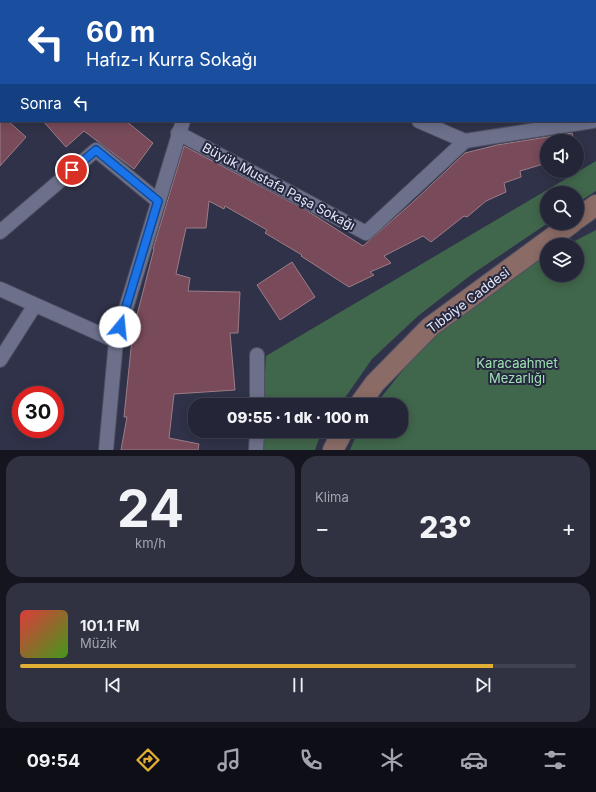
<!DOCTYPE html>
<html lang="tr">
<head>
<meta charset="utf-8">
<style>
  :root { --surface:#242637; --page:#303242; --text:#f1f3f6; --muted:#a3a5ad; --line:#414352; --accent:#e1af34 }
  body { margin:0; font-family:Inter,sans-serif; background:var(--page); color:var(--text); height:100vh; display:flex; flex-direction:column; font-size:15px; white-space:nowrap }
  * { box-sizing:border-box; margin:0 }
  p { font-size:13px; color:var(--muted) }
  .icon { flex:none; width:22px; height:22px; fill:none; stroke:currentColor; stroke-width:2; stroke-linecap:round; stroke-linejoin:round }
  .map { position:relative; height:450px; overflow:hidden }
  .details { display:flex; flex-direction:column; gap:6px; padding:6px; background:#14151e; flex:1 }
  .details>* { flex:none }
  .guide { position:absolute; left:0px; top:0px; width:596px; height:122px; box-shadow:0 2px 10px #0003,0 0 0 1px var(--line); background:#1a4fa0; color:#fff; overflow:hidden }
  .fabs { position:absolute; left:540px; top:134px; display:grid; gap:8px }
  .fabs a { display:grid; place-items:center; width:44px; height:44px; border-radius:50%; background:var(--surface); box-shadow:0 2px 10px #0003,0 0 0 1px var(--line); font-size:20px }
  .speed { position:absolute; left:12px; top:386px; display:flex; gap:8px; font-size:20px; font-weight:700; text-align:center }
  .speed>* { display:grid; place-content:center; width:52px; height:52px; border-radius:50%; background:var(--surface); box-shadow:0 2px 10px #0003,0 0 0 1px var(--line); line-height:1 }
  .speed .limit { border:6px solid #d22; background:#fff; color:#111 }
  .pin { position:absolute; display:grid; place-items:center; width:34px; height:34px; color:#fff; margin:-17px; border:2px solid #fff; border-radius:50%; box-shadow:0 1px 4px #0007 }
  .me { position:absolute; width:44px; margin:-22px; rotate:17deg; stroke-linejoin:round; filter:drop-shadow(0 0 3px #0008) }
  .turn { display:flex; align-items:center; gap:14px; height:84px; padding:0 20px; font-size:18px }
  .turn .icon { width:52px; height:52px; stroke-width:2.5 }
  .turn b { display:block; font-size:28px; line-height:34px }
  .then { display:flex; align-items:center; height:38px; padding:0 20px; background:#0003; gap:8px; font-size:15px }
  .big { font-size:30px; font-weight:800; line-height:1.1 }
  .details .widget { flex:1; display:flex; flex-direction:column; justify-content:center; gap:6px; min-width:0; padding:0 14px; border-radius:16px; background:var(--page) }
  .details .dial { align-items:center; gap:0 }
  .dial b { font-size:52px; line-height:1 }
  .song { display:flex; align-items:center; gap:12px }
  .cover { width:48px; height:48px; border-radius:6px; background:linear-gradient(135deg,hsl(0 70% 55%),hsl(100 70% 35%)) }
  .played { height:4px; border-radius:2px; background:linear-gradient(90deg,var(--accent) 85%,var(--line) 85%) }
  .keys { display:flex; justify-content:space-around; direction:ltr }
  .heat { display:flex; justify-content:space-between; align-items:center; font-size:22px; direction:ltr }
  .details .tiles { flex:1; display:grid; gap:6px; grid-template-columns:1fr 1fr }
  .widget:last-child { grid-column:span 2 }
  .trip { position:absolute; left:188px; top:398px; width:220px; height:40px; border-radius:16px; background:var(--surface); box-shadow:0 2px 10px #0003,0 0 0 1px var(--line); font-weight:800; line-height:40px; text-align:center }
  .menu { display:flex; height:64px; justify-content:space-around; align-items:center; background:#0e0f16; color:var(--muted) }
  .menu .icon { width:28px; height:28px }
  .menu .selected { color:var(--accent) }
  .menu b { font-size:18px; color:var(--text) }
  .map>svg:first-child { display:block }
  .green { fill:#40664b }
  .building { fill:#784a5a; stroke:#9c7d87 }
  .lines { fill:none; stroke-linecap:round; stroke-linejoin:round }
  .minor-casing { stroke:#4d5063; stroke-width:16 }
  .secondary-casing { stroke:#4d5063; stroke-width:22 }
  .minor { stroke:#6c708a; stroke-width:14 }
  .secondary { stroke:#8a6b65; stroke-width:20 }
  .route-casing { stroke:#114b97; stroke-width:10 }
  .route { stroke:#1a73e8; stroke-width:7 }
  .labels { text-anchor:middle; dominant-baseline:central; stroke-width:4; stroke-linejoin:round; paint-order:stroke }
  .street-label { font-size:13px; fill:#e5e8f7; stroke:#26283f }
  .park-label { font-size:13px; fill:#9ee2b0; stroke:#26283f }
</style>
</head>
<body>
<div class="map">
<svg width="596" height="450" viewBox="0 0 596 450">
  <rect width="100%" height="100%" fill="#303249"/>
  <g class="green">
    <polygon points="596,161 596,191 577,203 577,193 547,193 548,223 471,275 418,316 372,359 340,405 263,405 266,356"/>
    <polygon points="596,230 596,450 350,450 358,431 401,431 401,405 375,405 407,365 436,335 525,268 547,256 547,275 577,275 577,245 567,245"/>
    <polygon points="262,431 322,431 315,450 260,450"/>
  </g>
  <g class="building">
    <polygon points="0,114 1,121 8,121 26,137 0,166"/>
    <polygon points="43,121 126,121 153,143 134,169 84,131 66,147"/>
    <polygon points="572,133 574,141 547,141 547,163 520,171 521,177 504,183 506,192 486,201 467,217 464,216 431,242 423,236 384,256 391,263 370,272 374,275 349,287 301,256 302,255 265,233 267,230 225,206 224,209 209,201 206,228 186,228 176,274 190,278 188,291 240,292 238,333 230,333 235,390 174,394 169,438 199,444 198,450 121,450 127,417 124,417 132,339 136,319 154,249 153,249 184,146 306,210 363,246 413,202 465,153 497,145"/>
    <polygon points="292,262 315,297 280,320 257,285"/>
  </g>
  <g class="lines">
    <defs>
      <g id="minor">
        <polyline points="179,0 180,1"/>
        <polyline points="507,0 510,1"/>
        <polyline points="64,1 65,0"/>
        <polyline points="232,1 232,0"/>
        <polyline points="409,1 410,0"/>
        <polyline points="595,27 596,27"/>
        <polyline points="0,72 1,71"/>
        <polyline points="595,96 596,97"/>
        <polyline points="419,121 465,141 593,121"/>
        <polyline points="178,133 366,233 465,141"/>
        <polyline points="0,232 96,150 158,201"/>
        <polyline points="0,289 116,341"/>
        <polyline points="257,355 257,405"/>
        <polyline points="0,360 35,305"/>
        <polyline points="106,450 116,341 183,121"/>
        <polyline points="256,450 257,431"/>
      </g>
      <g id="secondary">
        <polyline points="577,219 596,205"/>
        <polyline points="359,405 375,383 430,327 572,223"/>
        <polyline points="333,450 343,431"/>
      </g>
    </defs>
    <use href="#minor" class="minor-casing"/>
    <use href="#secondary" class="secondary-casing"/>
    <use href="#minor" class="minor"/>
    <use href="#secondary" class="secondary"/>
  </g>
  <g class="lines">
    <defs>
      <polyline id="route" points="72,170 96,150 158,201 120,327"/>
    </defs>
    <use href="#route" class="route-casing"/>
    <use href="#route" class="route"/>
  </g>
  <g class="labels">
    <g class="street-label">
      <text transform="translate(279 186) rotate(28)">Büyük Mustafa Paşa Sokağı</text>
      <text transform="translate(468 300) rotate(-37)">Tıbbiye Caddesi</text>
    </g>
    <g class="park-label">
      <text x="517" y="363">Karacaahmet<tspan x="517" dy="15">Mezarlığı</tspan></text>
    </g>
  </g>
</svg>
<div class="fabs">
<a><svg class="icon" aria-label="sound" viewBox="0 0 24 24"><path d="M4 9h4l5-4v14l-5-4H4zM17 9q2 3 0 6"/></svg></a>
<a><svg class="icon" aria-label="search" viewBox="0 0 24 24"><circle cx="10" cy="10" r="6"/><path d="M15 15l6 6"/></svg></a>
<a><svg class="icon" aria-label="layers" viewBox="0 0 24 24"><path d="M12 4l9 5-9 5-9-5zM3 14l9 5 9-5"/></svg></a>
</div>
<div class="speed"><div class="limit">30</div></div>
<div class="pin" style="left:72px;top:170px;background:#d93025"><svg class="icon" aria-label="arrive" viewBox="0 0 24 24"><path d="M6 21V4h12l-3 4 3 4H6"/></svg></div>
<svg class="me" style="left:120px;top:327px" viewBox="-20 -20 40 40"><circle r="19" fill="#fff"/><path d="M0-13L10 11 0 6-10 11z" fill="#1a73e8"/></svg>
<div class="trip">09:55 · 1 dk · 100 m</div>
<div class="guide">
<div class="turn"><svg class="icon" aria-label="left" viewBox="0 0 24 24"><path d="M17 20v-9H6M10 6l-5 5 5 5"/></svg><div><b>60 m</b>Hafız-ı Kurra Sokağı</div></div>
<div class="then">Sonra<svg class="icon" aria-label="left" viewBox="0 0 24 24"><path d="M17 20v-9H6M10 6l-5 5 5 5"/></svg></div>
</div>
</div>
<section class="details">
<div class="tiles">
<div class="widget dial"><b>24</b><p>km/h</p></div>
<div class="widget"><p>Klima</p>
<div class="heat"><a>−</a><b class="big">23°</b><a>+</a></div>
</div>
<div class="widget">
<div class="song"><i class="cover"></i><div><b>101.1 FM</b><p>Müzik</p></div></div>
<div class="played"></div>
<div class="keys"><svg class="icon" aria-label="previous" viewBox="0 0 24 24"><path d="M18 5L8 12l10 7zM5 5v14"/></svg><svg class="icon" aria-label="pause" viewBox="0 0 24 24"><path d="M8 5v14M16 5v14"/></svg><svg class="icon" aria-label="next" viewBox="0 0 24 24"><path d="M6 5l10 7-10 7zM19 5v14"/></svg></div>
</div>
</div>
</section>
<nav class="menu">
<b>09:54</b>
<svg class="icon selected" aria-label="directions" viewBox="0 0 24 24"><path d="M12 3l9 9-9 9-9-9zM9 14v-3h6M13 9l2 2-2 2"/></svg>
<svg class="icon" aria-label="music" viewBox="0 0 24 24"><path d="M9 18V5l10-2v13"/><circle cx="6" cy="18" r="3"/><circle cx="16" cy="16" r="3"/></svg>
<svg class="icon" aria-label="phone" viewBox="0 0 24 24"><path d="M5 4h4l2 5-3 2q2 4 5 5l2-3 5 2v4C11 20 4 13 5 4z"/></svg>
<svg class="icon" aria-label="climate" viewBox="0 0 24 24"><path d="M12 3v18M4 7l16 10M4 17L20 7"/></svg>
<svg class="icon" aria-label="car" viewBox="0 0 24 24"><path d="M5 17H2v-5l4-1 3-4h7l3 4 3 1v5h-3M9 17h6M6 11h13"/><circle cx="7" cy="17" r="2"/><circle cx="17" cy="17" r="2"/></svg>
<svg class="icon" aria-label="filters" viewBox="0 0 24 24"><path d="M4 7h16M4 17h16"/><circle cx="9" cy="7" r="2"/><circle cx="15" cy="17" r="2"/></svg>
</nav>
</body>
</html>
